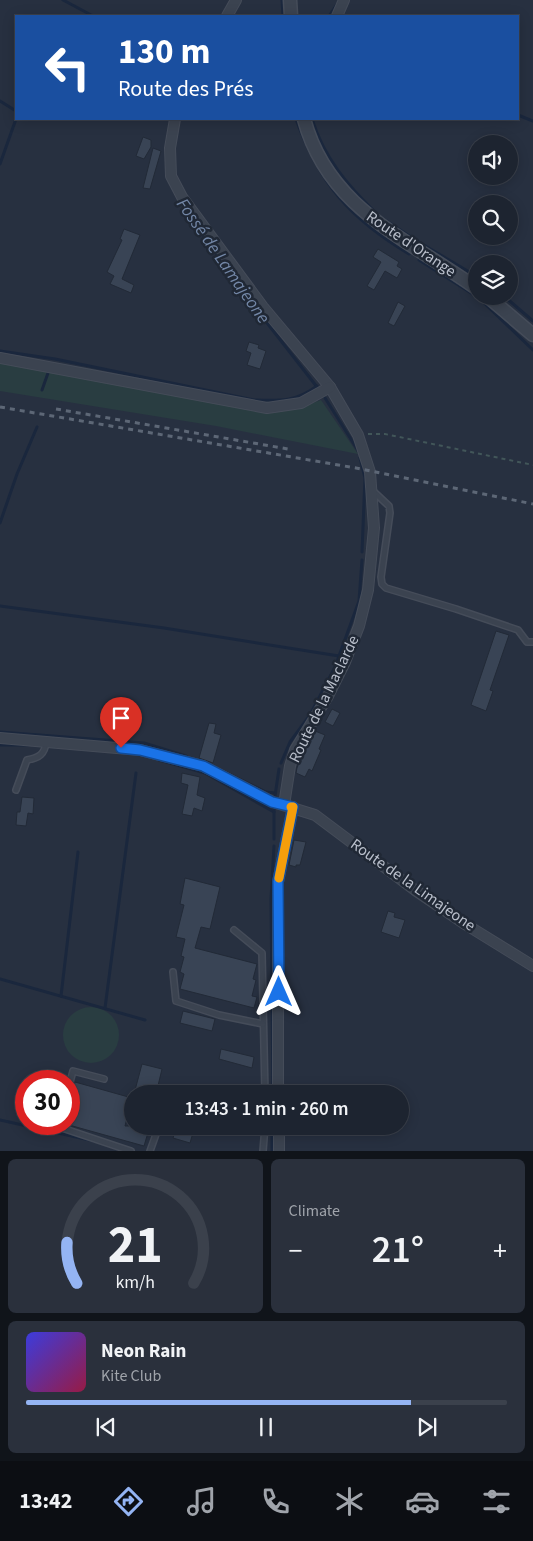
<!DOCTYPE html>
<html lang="en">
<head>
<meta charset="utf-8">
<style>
  :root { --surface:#1d2430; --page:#2a303c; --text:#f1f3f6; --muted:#a0a4ab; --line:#3b414c; --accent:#94b4f3 }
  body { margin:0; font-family:"Source Sans 3",sans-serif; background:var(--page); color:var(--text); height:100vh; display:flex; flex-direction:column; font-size:19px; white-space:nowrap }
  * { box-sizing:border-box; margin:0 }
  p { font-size:16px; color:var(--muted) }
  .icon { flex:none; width:28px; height:28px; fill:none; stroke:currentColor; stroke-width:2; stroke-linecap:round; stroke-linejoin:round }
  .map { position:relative; height:1151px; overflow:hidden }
  .side { display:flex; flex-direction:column; gap:8px; padding:8px; background:#10141a; flex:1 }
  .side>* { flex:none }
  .banner { position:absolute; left:15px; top:15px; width:504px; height:105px; border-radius:0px; box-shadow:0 2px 12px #0003,0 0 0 1px var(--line); background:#1a4fa0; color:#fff; overflow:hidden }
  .tools { position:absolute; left:468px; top:135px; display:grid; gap:10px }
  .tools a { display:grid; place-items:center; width:50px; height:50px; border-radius:50%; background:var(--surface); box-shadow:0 2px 12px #0003,0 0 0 1px var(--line); font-size:25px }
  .speed { position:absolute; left:15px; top:1070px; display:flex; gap:10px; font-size:25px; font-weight:700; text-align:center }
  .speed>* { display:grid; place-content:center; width:65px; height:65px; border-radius:50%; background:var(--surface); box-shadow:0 2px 12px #0003,0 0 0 1px var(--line); line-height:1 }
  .speed .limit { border:8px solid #d22; background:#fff; color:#111 }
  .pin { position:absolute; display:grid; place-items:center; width:42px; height:42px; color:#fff; margin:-51px -21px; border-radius:50% 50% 50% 0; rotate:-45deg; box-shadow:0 0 5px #0007 }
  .pin .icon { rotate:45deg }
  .me { position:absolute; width:55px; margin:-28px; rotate:0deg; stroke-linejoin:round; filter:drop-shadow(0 0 4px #0008) }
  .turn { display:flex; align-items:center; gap:18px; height:105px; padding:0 20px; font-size:22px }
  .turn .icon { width:65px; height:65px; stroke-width:2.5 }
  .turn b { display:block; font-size:35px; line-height:42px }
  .big { font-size:38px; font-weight:600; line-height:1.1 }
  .side .tile { flex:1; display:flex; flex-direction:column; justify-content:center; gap:8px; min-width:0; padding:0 18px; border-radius:8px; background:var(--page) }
  .side .dial { align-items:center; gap:0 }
  .dial svg { height:130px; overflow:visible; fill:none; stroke:var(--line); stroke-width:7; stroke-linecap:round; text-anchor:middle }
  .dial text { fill:var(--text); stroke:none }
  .song { display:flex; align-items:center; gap:15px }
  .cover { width:60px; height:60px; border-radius:8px; background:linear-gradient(135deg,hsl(240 70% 55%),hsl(340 70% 35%)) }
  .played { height:5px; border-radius:2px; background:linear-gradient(90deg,var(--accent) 80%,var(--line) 80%) }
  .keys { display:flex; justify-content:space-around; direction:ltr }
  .heat { display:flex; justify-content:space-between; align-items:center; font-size:28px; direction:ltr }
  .side .tiles { flex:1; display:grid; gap:8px; grid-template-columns:1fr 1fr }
  .tile:last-child { grid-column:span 2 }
  .trip { position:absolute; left:124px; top:1085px; width:285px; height:50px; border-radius:25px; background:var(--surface); box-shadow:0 2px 12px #0003,0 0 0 1px var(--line); font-weight:600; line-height:50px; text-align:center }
  .tabs { display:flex; height:80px; justify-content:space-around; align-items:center; background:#0c0e13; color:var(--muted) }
  .tabs .icon { width:35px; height:35px }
  .tabs .active { color:var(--accent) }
  .tabs b { font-size:22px; color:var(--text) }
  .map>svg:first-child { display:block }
  .green { fill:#293d41 }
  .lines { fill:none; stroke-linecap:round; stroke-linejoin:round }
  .stream { stroke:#1a273d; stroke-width:3 }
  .building { fill:#394455; stroke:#222a37 }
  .service-casing { stroke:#454c59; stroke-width:8 }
  .minor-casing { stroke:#454c59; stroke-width:12 }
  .tertiary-casing { stroke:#454c59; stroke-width:15 }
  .path { stroke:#425659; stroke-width:2; stroke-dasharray:4 4; stroke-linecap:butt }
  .service { stroke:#3b4350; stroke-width:5 }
  .minor { stroke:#3b4350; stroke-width:10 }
  .tertiary { stroke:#3b4350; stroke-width:12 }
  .rail { stroke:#5d6776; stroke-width:3; stroke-dasharray:5 5; stroke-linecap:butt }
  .route-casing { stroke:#114b97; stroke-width:12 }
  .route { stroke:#1a73e8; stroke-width:9 }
  .slow { stroke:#f59e0b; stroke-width:9 }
  .labels { text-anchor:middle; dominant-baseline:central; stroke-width:5; stroke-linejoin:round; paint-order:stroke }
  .street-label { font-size:16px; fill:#b8beca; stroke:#202835 }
  .water-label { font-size:18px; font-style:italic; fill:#7387a7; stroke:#202835 }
</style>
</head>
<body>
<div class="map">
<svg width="533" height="1151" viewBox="0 0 533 1151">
  <rect width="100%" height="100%" fill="#273040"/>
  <g class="green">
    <polygon points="0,361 214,401 304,406 321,400 358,454 216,426 0,391"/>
    <circle cx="91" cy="1035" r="28"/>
  </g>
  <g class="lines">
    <g class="stream">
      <polyline points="63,0 93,16"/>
      <polyline points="282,0 283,16"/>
      <polyline points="329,16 338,3"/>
      <polyline points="0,101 16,111"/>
      <polyline points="518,115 533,121"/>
      <path d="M296 119C319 183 350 219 409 254"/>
      <path d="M312 119C324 158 348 186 377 214"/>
      <polyline points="0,164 16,119"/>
      <polyline points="182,205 257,310 317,387"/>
      <polyline points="382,218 417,241 476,276"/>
      <polyline points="419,260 479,298 533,350"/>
      <polyline points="504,296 533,321"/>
      <path d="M0 351 55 359 254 400C280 401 296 402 317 386"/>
      <polyline points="42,390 48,373"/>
      <polyline points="325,398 359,452"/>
      <polyline points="360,458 365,478 362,552"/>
      <polyline points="0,523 17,474 37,427"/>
      <polyline points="0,606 164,628 339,656"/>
      <polyline points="0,732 144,743 186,756"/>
      <polyline points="0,745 28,745"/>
      <polyline points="159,760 205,773 274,812"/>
      <polyline points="281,763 290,742 310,715 335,667 359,601 362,560"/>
      <polyline points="223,771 266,792 275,793"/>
      <polyline points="275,796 279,769"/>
      <polyline points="274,806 274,839"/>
      <polyline points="0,979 145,1020"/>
      <polyline points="61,996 78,852"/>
      <polyline points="105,1008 136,773"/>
      <polyline points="273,1094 271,899 274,846"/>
      <polyline points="0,1120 94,1141"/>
      <polyline points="272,1150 272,1126"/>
    </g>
  </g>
  <g class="building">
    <polygon points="143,137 151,140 151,147 144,159 136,156"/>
    <polygon points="153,148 161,151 150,189 143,188"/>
    <polygon points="124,229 140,235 122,279 134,285 131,293 110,284 114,276 107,272 122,240 120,239"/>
    <polygon points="378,249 399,262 397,266 402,269 397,278 385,271 374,290 367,286 381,262 373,257"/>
    <polygon points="398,302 405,306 394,326 388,323"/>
    <polygon points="249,342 259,345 258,348 266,351 260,369 247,365 251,353 246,351"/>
    <polygon points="496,631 509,635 490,690 493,691 486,711 471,705"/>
    <polygon points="332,709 340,713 333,726 325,722"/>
    <polygon points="209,723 216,724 214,733 221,735 213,763 199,758"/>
    <polygon points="315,731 325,735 319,749 321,750 312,771 309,769 305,777 296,773 297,768 305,747"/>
    <polygon points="182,773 200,777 197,795 205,798 202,811 194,808 192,816 182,814 188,785 181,783"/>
    <polygon points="22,797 34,798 33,814 28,813 26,826 16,825 17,812 20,812"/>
    <polygon points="294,840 306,842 300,865 296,865 296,867 289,865"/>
    <polygon points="185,878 220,887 210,929 201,927 195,948 257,964 253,979 256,980 252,996 257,997 254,1008 180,989 184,974 180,972 184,957 181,956 185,939 176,937 184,905 180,904"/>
    <polygon points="388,911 395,913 394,917 405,920 399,938 381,932"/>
    <polygon points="183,1011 215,1019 212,1031 180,1023"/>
    <polygon points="221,1049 254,1057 252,1068 219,1059"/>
    <polygon points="142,1064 162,1069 156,1094 134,1094"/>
    <polygon points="75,1082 132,1098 125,1126 150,1126 144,1146 69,1125 69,1106"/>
    <polygon points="182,1126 195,1126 190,1143 173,1138 176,1129 181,1130"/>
  </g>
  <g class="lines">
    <defs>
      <g id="service">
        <polyline points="373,491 389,506 390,513 381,577 382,584 386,588 456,609 518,630 527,642 533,642"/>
        <path d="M16 790 27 760C39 758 45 754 46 742"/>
        <polyline points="234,930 262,953 265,1094"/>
        <polyline points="173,972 176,1001 219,1015 263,1024"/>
        <polyline points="69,1086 73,1071 104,1079"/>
        <polyline points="57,1124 56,1126 131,1151"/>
        <polyline points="150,1151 159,1126"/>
        <polyline points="263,1151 265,1126"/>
      </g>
      <g id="minor">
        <polyline points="227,16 236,0"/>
        <polyline points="337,16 344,0"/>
        <polyline points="175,119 170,148 171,176 182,197 263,307 330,387 358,435 370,472 374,528 368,590 359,626 345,662 328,696 295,750 290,766 284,805"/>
        <polyline points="0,358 267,408 301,403 330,387"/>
        <polyline points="0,738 140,750 203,766 273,802 315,815 415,890 465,924 533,966"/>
        <polyline points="278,1094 278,882 293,807"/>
        <polyline points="279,1126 279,1151"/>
      </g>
      <g id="tertiary">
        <polyline points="290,0 291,16"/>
        <path d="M304 119C328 209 408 239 476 288"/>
        <polyline points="487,296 533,335"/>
      </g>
    </defs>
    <use href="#service" class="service-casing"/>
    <use href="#minor" class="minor-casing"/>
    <use href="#tertiary" class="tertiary-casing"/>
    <polyline class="path" points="368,434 385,434 533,465"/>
    <use href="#service" class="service"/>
    <use href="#minor" class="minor"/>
    <use href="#tertiary" class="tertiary"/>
    <g class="rail">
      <polyline points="0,407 356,468 533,504"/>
      <polyline points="56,409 288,449"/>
    </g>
  </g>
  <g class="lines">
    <defs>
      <polyline id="route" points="121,748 140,750 203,766 272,802 293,807 278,882 279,992"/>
    </defs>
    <use href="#route" class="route-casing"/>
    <use href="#route" class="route"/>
    <polyline class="slow" points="279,878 293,807 291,807"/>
  </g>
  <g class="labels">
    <g class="street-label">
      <text transform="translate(411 244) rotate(34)">Route d'Orange</text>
      <text transform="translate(324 699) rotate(-64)">Route de la Maclarde</text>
      <text transform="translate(413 885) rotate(35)">Route de la Limajeone</text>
    </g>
    <g class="water-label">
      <text transform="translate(223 261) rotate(55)">Fossé de Lamajeone</text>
    </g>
  </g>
</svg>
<div class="tools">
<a><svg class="icon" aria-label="sound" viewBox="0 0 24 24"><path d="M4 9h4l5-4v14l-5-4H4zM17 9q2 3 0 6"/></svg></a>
<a><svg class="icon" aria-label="search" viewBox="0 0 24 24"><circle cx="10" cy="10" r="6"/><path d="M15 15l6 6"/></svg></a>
<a><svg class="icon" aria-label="layers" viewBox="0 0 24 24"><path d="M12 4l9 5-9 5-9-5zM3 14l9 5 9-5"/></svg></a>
</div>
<div class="speed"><div class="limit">30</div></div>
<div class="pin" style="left:121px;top:748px;background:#d93025"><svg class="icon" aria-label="arrive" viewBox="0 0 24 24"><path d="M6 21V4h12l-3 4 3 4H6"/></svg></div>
<svg class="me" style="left:279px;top:992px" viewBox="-20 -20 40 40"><path d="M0-17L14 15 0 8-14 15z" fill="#1a73e8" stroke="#fff" stroke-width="4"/></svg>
<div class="trip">13:43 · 1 min · 260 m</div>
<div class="banner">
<div class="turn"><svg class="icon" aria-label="left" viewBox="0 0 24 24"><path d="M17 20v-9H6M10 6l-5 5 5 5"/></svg><div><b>130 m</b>Route des Prés</div></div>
</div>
</div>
<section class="side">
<div class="tiles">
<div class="tile dial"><svg viewBox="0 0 100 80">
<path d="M14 69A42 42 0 1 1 86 69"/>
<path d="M14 69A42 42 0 0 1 8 44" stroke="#94b4f3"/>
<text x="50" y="56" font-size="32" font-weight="700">21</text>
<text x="50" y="72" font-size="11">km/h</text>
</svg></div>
<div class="tile"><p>Climate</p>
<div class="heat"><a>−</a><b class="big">21°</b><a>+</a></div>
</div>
<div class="tile">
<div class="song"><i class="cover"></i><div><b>Neon Rain</b><p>Kite Club</p></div></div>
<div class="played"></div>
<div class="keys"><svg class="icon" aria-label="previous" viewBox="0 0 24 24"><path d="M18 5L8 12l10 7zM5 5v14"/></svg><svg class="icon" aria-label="pause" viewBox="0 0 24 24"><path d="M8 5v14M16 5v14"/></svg><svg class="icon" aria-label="next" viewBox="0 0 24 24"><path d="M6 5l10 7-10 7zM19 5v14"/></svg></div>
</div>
</div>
</section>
<nav class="tabs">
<b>13:42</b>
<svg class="icon active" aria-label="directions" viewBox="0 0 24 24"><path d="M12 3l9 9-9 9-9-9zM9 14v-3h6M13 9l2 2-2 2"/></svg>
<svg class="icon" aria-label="music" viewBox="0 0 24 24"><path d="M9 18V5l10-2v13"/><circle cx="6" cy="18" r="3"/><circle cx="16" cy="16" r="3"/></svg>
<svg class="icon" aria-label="phone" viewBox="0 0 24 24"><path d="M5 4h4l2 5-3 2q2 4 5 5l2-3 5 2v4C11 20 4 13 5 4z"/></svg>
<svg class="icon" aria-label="climate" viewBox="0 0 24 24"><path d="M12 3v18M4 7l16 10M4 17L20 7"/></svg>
<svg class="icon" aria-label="car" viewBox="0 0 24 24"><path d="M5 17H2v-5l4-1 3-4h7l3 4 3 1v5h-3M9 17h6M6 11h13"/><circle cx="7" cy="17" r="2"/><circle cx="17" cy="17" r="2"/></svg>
<svg class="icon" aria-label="filters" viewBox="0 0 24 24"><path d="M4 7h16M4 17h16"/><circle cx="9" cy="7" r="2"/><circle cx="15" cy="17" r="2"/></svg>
</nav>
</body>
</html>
